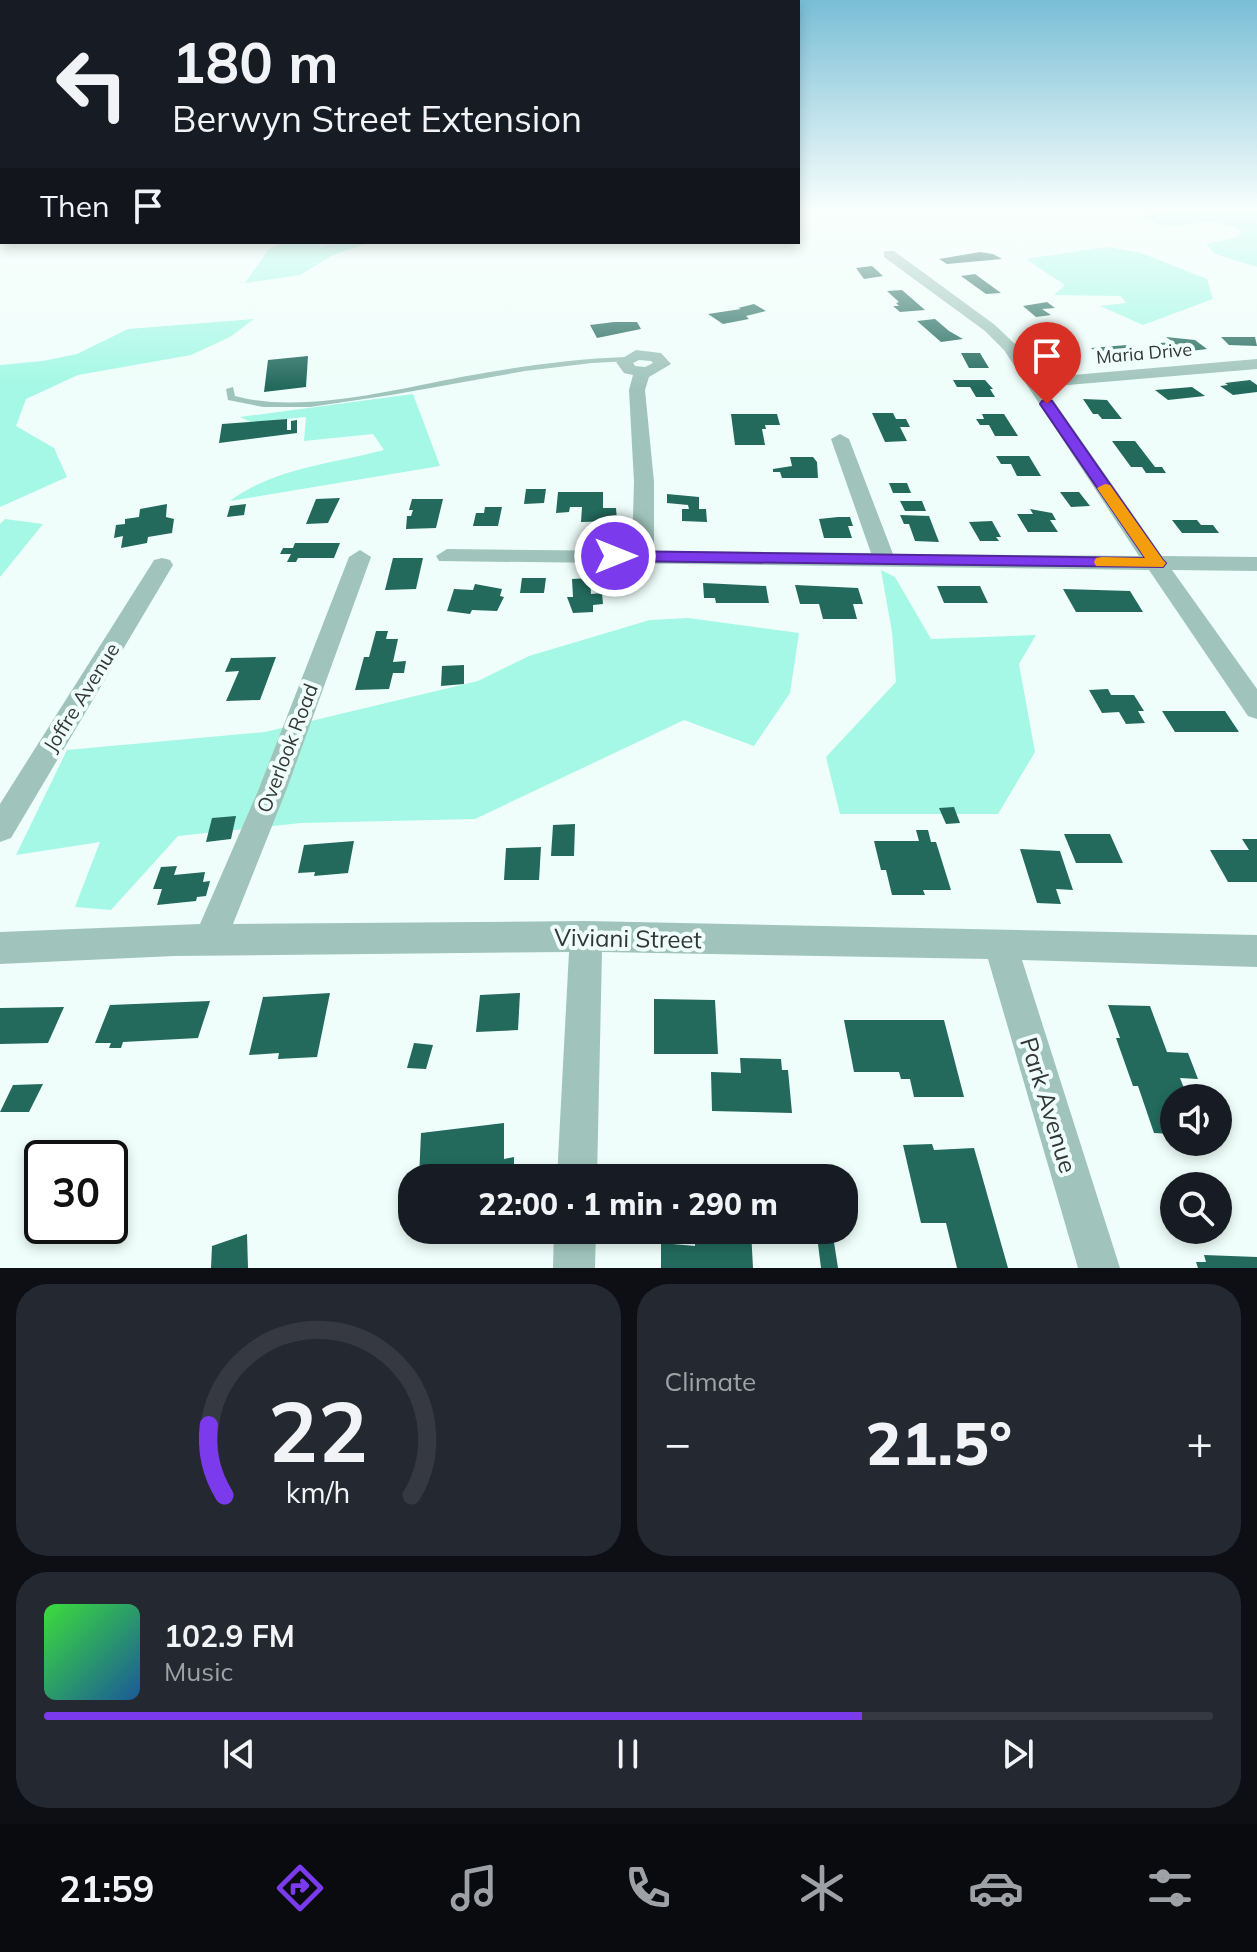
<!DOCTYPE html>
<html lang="en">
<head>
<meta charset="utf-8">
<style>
  :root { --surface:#171b24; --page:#242831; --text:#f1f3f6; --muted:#9ea1a6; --line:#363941; --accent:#7c3aed }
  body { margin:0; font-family:Mulish,sans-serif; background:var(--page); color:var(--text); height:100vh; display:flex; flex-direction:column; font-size:30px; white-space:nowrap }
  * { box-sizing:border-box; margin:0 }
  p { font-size:26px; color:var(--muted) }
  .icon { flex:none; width:44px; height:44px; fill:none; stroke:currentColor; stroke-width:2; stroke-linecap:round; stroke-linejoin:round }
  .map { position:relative; height:1268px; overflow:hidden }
  .panel { display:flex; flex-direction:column; gap:16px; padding:16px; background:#0d0f14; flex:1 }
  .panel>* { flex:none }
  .guide { position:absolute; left:0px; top:0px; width:800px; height:244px; box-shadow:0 4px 12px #0003; background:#171b24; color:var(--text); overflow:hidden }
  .tools { position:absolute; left:1160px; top:1084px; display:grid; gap:16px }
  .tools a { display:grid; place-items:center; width:72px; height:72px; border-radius:50%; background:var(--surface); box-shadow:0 4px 12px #0003; font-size:40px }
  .speed { position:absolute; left:24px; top:1140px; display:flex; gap:16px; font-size:40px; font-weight:700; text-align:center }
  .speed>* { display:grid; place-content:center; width:104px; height:104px; border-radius:50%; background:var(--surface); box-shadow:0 4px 12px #0003; line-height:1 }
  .speed .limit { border:4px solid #111; border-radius:12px; background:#fff; color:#111 }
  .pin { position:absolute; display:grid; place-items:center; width:68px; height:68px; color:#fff; margin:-82px -34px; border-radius:50% 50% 50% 0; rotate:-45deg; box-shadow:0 0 8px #0007 }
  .pin .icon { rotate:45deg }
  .me { position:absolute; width:88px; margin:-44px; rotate:90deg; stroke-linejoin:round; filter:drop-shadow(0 0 6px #0008) }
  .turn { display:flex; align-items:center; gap:28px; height:168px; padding:0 40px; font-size:36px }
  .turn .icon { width:104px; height:104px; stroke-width:2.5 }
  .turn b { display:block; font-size:56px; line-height:68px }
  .then { display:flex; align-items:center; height:76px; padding:0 40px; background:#0003; gap:16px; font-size:30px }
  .big { font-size:60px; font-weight:800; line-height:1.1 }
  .panel .tile { flex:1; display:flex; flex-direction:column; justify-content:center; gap:12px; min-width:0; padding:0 28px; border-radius:32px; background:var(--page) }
  .panel .dial { align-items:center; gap:0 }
  .dial svg { height:208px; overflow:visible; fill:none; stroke:var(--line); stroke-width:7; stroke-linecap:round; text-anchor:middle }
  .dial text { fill:var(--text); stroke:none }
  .song { display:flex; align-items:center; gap:24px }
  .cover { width:96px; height:96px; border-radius:12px; background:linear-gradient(135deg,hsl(120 70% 55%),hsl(210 70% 35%)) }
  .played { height:8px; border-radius:4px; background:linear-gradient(90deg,var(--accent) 70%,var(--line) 70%) }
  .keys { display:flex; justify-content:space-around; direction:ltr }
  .heat { display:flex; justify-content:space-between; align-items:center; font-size:44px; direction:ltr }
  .panel .tiles { flex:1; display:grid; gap:16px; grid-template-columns:1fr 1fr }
  .tile:last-child { grid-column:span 2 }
  .trip { position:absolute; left:398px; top:1164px; width:460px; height:80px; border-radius:32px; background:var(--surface); box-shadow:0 4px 12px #0003; font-weight:800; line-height:80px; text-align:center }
  .tabs { display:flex; height:128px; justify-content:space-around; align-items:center; background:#090b0e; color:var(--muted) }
  .tabs .icon { width:56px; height:56px }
  .tabs .selected { color:var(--accent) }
  .tabs b { font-size:36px; color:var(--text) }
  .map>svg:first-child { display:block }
  .green { fill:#a4f8e5 }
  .building { fill:#236a5d }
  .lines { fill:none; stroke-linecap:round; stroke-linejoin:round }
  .service { fill:#a0c4bb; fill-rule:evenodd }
  .minor { fill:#a0c4bb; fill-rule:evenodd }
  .route { fill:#7c3aed; stroke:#51269a; stroke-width:2 }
  .slow { fill:#f59e0b }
  .labels { text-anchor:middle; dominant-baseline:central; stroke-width:8; stroke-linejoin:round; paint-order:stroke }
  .far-street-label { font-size:18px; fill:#323736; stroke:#effefa }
  .street-label { font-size:20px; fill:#323736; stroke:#effefa }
  .near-street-label { font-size:24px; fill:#323736; stroke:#effefa }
</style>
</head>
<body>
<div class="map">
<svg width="1257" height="1268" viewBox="0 0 1257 1268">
  <rect width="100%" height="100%" fill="#effefa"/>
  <g class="green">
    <path d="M1191 209H1257V267L1215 254 1206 244 1235 238 1241 231C1209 212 1185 231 1159 224 1154 223 1147 218 1142 216Z"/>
    <polygon points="283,242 318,242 320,247 343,242 372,242 333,255 300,275 245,283 268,250"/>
    <polygon points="1107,247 1141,253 1207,279 1213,299 1143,325 1100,306 1126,303 1121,296 1054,295 1065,285 1026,259"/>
    <polygon points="254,319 230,337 191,355 78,375 26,399 16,426 54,448 67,477 0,507 0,365 43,361 77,354 128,329"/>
    <path d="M413 394 440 466 230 501C274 468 332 464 384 450L373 434 304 441 306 417 251 422 240 417Z"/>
    <polygon points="5,519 43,524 0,577 0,524"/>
    <polygon points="881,570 895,577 931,639 1036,635 1019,664 1035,752 998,814 840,814 826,757 896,682 892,632"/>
    <polygon points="688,618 799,633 790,693 754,746 684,720 475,819 301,823 178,836 111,910 75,907 100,842 16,855 67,750 265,732 478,681 529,656 650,620"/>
  </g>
  <g class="building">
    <polygon points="980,252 993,254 1002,259 947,264 939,259"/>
    <polygon points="872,266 883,276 864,279 856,268"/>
    <polygon points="975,274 1001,293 986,294 961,276"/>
    <polygon points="902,290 925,310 900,312 893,306 899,306 896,303 899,302 887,291"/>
    <polygon points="1047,302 1055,308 1042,309 1051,315 1036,317 1023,306"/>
    <polygon points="754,304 766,311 746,316 749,319 723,324 708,314 741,309 738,308"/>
    <polygon points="935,319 949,331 963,339 941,342 917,321"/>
    <polygon points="614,322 637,322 641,329 597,338 590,325"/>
    <polygon points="1166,337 1195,340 1207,349 1174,353 1160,343 1173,342"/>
    <polygon points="1221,337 1255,337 1257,346 1229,345"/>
    <polygon points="1127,345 1140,355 1101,356 1091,348"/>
    <polygon points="1047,350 1064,350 1073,362 1054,362"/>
    <polygon points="961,353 980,353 989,368 969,368"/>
    <polygon points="308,356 306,387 264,392 268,360"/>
    <polygon points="953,380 985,380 993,389 990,389 995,397 976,397 970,387 957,387"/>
    <polygon points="1250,380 1257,385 1257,392 1233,395 1220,386 1228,385 1225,383"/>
    <polygon points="1192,387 1205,396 1168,400 1155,390"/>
    <polygon points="1083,399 1107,400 1122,419 1102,419 1098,414 1093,414"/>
    <polygon points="872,413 893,413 896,419 906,419 910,427 900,427 907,441 885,442"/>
    <polygon points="731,414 777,414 780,425 765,425 766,429 762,429 765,445 735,445"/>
    <polygon points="982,414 1004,414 1018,436 995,436 989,425 980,425 976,419 984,419"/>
    <polygon points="287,419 287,430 291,430 291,421 297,420 297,433 219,443 222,424"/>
    <polygon points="1112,441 1135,441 1155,467 1162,467 1166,473 1146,473 1142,467 1131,467"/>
    <polygon points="996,456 1029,456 1041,476 1017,476 1011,464 1001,464"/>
    <polygon points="790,457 813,457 817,462 818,478 782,478 780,472 773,472 773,469 792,466"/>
    <polygon points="889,483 907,483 911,493 893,493"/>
    <polygon points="526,489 546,489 544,503 524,504"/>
    <polygon points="558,492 603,492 603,508 616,508 617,521 581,522 582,507 570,507 569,512 556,513"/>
    <polygon points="1060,492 1079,492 1090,506 1071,507"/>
    <polygon points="667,494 699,497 699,509 706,509 707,522 682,521 682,509 689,509 688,505 667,503"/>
    <polygon points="340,498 328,523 306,524 316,499"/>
    <polygon points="412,499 443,499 436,528 406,529 407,516 411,516 413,510 409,510"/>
    <polygon points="900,501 922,501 926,511 905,511"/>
    <polygon points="167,504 166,517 174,519 172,533 148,537 147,543 121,548 123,536 114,538 116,525 125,524 125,519 139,517 140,509"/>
    <polygon points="246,504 244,515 227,517 230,506"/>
    <polygon points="485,507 502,507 498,526 473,526 476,513 484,513"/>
    <polygon points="1030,509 1052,513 1056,520 1050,520 1058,532 1028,532 1017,514 1033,514"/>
    <polygon points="900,515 929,516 939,542 915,541 909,524 904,524"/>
    <polygon points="838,517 850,517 853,526 848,526 852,538 824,538 819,519"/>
    <polygon points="1172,520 1197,520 1201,525 1213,525 1219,533 1182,533"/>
    <polygon points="992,521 1001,537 996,537 999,541 980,541 969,522"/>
    <polygon points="295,543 340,543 334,558 298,558 296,562 287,562 291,554 280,554 283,548 293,548"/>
    <polygon points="393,558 423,558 416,589 385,590"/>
    <polygon points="522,578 546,578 544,593 520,593"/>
    <polygon points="590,578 591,594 602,593 603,604 593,605 593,612 573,613 567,597 573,597 572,579"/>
    <polygon points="703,583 766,586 769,603 716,603 715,598 704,598"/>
    <polygon points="475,584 502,589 500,596 504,597 497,611 472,610 470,614 447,611 454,589 473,590"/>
    <polygon points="795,585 858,588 863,604 853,604 857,619 823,619 819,604 800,604"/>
    <polygon points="937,586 980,586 988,603 944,603"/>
    <polygon points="1063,589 1130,591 1143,612 1076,612"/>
    <polygon points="376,631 388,631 386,639 398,639 393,662 406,661 404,673 393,673 389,689 355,690 364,657 369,657"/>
    <polygon points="276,657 260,700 226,701 239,671 225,672 231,658"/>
    <polygon points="464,665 464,684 441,686 442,666"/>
    <polygon points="1108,689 1111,695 1134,695 1144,711 1138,711 1145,723 1126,724 1119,712 1102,713 1089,690"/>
    <polygon points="1162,711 1225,711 1239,732 1175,732"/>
    <polygon points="954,807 960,823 946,824 939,808"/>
    <polygon points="236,816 231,839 206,842 212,818"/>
    <polygon points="575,824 574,856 551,856 553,825"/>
    <polygon points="916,830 928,830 931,842 936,842 951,890 923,890 925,895 892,895 886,870 881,870 874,841 919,841"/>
    <polygon points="1064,834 1110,834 1123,863 1076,863"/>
    <polygon points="1242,839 1257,839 1257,882 1228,882 1210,850 1249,850"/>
    <polygon points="354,841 348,873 314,876 315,872 298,873 304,845"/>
    <polygon points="541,847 539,880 504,880 506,848"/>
    <polygon points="1020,849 1060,851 1073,890 1056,889 1061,904 1037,903"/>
    <polygon points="177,866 174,875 205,872 203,882 210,881 206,896 197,897 196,901 157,905 162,889 153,889 161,867"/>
    <polygon points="330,993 317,1057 278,1059 279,1053 249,1055 263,997"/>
    <polygon points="520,993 518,1030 476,1032 480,995"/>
    <polygon points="654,999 715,1000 718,1054 654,1054"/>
    <polygon points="210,1001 198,1038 123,1042 121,1048 109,1048 111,1043 95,1043 110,1005"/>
    <polygon points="1108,1005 1150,1006 1167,1052 1188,1053 1198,1079 1180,1078 1188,1098 1174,1098 1174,1134 1154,1133 1138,1086 1133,1086 1116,1038 1120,1038"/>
    <polygon points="64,1007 48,1043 0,1044 0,1008"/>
    <polygon points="844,1020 944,1020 964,1097 914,1097 910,1079 901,1079 899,1072 854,1072"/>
    <polygon points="414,1043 433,1045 426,1069 407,1068"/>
    <polygon points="740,1058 781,1059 782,1070 788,1070 792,1113 712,1111 711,1072 741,1073"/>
    <polygon points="43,1084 29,1112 0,1112 13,1085"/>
    <polygon points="504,1123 504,1159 514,1157 514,1178 456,1178 456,1174 419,1178 421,1133"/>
    <polygon points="932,1144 934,1150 974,1148 1008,1268 957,1268 946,1223 921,1223 903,1145"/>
    <polygon points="695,1230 751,1230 753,1268 661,1268 661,1243 695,1246"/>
    <polygon points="247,1234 248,1268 211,1268 212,1246"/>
    <polygon points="817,1236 833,1236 838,1268 821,1268"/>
    <polygon points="1204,1255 1257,1257 1257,1268 1198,1268 1196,1262 1206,1262"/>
  </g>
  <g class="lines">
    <path class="service" d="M626 357H629V361L592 363 525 371 391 395 310 407H263L228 400 226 389 233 387 235 396C301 414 394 390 461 377 516 367 570 359 626 357Z"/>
    <g class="minor">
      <path d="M884 251H894L995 325 1015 344 1038 378 1257 359V369L1044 387 1162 556 1257 557V571L1172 570 1257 689V719L1248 716 1149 570 439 561 436 556 447 549 632 551 634 482 629 390 633 375 624 373 616 362 636 350 661 353 671 364 649 377 645 390 654 482V551L871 553 831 439 840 434 849 439 893 554 1139 556 1004 350 985 331 884 257ZM639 360 651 361 653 363 645 367 635 366 633 363Z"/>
      <polygon points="360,550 371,557 286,791 233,924 586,921 1257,935 1257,967 1022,960 1120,1268 1078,1268 988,959 602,952 597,1178 557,1178 569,952 174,956 0,964 0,932 200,924 258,791 349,557"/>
      <polygon points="162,558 170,560 173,565 11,838 0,842 0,804 151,565 154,560"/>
      <polygon points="554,1230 596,1230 595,1268 553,1268"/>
    </g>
  </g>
  <linearGradient id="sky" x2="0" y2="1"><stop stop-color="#79bed6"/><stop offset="0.54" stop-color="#f8fffd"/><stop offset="1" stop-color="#f8fffd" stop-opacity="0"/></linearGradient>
  <rect width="1257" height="387" fill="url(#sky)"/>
  <polygon class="route" points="1042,401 1052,401 1163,560 1166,563 1163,567 615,561 607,556 615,551 1145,558 1040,404"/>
  <polygon class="slow" points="1105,484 1110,485 1163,560 1166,563 1163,567 1096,566 1094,562 1096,558 1102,557 1145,558 1097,488"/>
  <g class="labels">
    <g class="far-street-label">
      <text transform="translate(1144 353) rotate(-5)">Maria Drive</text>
    </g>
    <g class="street-label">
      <text transform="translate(81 697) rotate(-58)">Joffre Avenue</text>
      <text transform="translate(287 748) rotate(-69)">Overlook Road</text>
    </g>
    <g class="near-street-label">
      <text transform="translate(628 938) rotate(1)">Viviani Street</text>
      <text transform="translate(1049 1105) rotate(73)">Park Avenue</text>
    </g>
  </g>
</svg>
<div class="tools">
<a><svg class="icon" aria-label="sound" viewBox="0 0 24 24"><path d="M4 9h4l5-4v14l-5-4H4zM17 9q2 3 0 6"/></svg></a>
<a><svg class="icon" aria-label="search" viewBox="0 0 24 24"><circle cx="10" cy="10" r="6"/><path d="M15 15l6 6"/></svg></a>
</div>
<div class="speed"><div class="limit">30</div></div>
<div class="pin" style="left:1047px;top:404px;background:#d93025"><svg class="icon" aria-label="arrive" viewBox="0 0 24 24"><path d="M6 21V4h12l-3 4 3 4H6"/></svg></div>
<svg class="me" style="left:615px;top:556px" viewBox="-20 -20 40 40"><circle r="17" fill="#7c3aed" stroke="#fff" stroke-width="3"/><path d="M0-11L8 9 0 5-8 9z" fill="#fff"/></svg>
<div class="trip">22:00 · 1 min · 290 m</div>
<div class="guide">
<div class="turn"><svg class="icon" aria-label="left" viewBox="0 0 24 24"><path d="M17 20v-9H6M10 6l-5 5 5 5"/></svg><div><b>180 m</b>Berwyn Street Extension</div></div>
<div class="then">Then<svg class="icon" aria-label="arrive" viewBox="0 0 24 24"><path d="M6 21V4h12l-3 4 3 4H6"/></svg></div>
</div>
</div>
<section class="panel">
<div class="tiles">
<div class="tile dial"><svg viewBox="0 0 100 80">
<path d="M14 69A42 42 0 1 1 86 69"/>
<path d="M14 69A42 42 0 0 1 8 42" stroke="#7c3aed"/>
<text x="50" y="56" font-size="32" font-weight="700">22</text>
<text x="50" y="72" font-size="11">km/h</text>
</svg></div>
<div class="tile"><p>Climate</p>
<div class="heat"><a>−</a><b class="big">21.5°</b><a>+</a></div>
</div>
<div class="tile">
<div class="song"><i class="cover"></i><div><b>102.9 FM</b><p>Music</p></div></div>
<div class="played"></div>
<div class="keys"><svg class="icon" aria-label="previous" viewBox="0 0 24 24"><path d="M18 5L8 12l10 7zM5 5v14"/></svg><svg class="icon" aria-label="pause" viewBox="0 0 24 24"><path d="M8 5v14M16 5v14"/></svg><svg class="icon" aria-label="next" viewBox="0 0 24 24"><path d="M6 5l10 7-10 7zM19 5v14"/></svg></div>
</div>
</div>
</section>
<nav class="tabs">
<b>21:59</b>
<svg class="icon selected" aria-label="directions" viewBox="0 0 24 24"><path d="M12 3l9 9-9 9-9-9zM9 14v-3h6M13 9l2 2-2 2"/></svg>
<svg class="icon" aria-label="music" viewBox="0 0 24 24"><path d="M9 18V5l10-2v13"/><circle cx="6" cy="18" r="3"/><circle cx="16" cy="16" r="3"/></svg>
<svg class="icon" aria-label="phone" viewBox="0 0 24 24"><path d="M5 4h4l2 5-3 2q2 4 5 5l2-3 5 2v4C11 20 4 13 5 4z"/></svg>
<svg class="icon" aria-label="climate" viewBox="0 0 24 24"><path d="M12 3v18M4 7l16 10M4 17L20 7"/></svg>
<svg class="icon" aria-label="car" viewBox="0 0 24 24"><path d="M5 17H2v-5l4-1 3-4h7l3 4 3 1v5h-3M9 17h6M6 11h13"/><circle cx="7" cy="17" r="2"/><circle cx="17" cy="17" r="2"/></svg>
<svg class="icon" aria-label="filters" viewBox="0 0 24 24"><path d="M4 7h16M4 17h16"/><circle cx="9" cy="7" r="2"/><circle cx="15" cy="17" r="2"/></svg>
</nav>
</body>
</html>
